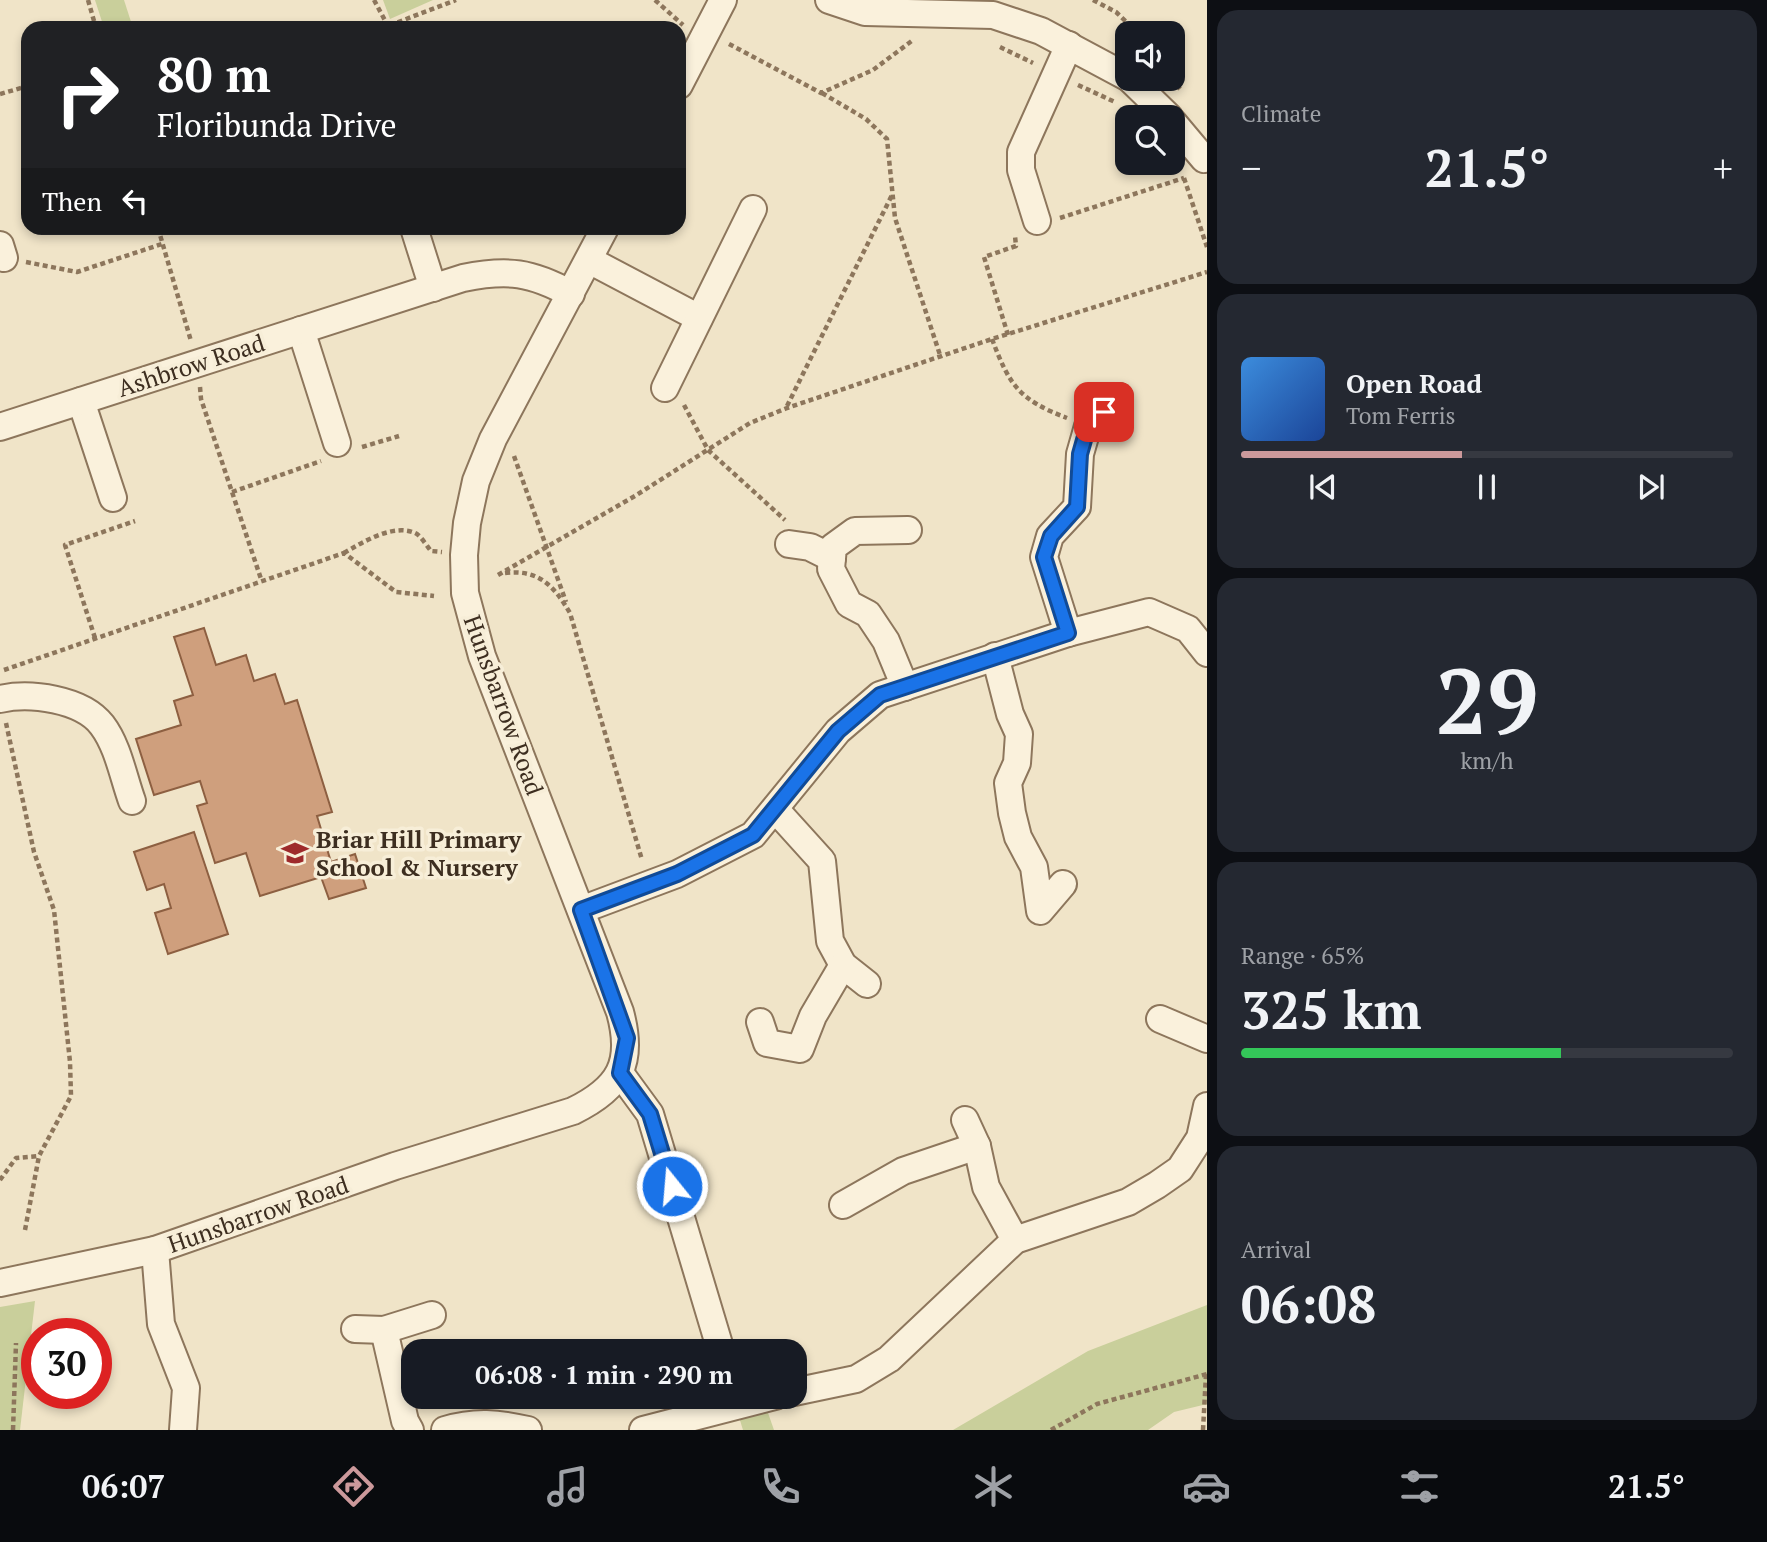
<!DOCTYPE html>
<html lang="en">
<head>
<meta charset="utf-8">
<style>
  :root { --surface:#171b24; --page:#242831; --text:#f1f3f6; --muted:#9ea1a6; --line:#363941; --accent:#cc999b }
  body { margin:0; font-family:"PT Serif",serif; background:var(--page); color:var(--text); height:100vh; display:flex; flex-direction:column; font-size:26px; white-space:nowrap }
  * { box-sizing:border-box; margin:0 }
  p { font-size:23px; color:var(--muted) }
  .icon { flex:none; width:38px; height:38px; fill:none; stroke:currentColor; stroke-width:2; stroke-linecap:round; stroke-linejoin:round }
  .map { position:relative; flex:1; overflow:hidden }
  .side { display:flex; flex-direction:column; gap:10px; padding:10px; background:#0d0f14; width:560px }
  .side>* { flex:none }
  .hud { position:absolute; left:21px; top:21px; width:665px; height:214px; border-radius:21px; box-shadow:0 4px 10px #0003; background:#202124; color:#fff; overflow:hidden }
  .controls { position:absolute; left:1115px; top:21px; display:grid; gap:14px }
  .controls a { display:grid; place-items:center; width:70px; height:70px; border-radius:14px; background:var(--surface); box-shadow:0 4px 10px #0003; font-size:35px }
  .speed { position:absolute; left:21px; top:1318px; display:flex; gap:14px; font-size:35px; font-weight:700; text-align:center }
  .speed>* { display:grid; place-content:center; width:91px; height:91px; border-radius:50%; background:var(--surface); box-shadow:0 4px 10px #0003; line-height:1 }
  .speed .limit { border:10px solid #d22; background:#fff; color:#111 }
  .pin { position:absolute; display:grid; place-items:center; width:60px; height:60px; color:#fff; margin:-30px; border-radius:14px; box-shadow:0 4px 10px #0006 }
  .me { position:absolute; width:77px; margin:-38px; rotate:343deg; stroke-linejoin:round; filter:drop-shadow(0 0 5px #0008) }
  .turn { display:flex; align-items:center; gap:24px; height:147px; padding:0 21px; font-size:32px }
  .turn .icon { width:91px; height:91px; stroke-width:2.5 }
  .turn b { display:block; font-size:49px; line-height:60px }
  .then { display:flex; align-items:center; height:66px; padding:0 21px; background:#0003; gap:14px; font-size:26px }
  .big { font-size:52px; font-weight:700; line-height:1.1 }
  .side .tile { flex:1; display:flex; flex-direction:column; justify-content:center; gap:10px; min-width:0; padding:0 24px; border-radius:21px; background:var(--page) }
  .side .dial { align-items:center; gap:0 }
  .dial b { font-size:91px; line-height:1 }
  .song { display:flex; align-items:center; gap:21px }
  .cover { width:84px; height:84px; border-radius:10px; background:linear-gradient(135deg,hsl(210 70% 55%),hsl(220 70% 35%)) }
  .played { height:7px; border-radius:4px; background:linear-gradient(90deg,var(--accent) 45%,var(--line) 45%) }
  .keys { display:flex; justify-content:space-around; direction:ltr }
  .heat { display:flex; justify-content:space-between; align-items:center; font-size:38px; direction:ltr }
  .charge { height:10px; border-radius:5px; background:linear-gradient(90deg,#34c759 65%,var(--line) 0) }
  .trip { position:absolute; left:401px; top:1339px; width:406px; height:70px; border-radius:21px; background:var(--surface); box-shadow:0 4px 10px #0003; font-weight:700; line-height:70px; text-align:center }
  .menu { display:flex; height:112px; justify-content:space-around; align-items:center; background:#090b0e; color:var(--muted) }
  .menu .icon { width:49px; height:49px }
  .menu .active { color:var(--accent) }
  .menu b { font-size:32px; color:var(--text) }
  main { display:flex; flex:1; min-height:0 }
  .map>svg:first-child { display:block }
  .green { fill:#c9cf9b }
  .building { fill:#cf9f7d; stroke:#8d5f41; stroke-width:2 }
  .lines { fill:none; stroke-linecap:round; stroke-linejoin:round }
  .minor-casing { stroke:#8d765c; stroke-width:30 }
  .path { stroke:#8d765c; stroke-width:4.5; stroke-dasharray:5 3.5; stroke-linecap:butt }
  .minor { stroke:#faf1dc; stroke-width:26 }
  .route-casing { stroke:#114b97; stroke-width:18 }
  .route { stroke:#1a73e8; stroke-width:12 }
  .labels { text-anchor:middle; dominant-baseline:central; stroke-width:7; stroke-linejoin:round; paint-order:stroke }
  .street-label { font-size:24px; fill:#3d2e20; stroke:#f7eed8 }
  .poi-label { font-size:24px; font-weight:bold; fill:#3d2e20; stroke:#f7eed8; text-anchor:start }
</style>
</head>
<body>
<main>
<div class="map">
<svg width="1207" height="1430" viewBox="0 0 1207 1430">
  <rect width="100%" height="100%" fill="#f0e4c8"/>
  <g class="green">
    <polygon points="95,0 124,0 133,28 104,28"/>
    <polygon points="383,0 433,0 390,19"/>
    <polygon points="35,1301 20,1430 0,1430 0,1307"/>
    <polygon points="1207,1305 1207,1404 1174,1412 1148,1430 953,1430 1088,1351"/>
    <polygon points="767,1410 774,1430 743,1430 739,1417"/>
  </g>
  <g class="building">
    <polygon points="204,628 216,665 246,655 254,681 275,674 285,704 297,700 332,812 317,816 331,862 355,854 366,888 329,899 321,877 260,896 246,853 215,863 197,806 207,803 200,781 154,795 136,739 181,725 174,701 193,695 174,637"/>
    <polygon points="194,832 228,934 168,954 155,913 171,908 164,884 147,890 134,852"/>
  </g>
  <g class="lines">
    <defs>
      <g id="minor">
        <polyline points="829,0 865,12 993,15 1041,31 1127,77"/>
        <polyline points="1130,79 1169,117"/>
        <polyline points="679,85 723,0"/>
        <polyline points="1172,121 1204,159 1207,158"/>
        <polyline points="1037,221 1021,170 1021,152 1069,45"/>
        <polyline points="414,228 433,288"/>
        <polyline points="0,245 4,258"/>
        <polyline points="589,260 699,318"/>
        <polyline points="301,330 337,443"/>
        <polyline points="665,388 753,209"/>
        <polyline points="81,401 113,498"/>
        <path d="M0 427 463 278C508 269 531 272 571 294"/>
        <polyline points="789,544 810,547 832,558"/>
        <polyline points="1068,633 1044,557 1050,536 1077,507 1080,454 1088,426 1119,397"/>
        <polyline points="995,656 1010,714 1019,734 1017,763 1008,783 1012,813 1018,837 1034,867 1040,911 1063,884"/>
        <polyline points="905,687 886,641 868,614 849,604 831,569 833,547 855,531 908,530"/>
        <path d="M0 699C30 692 82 699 102 725 118 746 123 776 132 801"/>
        <polyline points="775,809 822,861 830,941 843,965 867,984"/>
        <polyline points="581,910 677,874 753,835 838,731 880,695 1068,633 1149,612 1188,629 1207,653"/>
        <polyline points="1160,1019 1207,1039"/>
        <polyline points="760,1022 767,1043 800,1049 813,1016 843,965"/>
        <polyline points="620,1073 650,1114 721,1351"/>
        <polyline points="965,1120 977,1146 986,1187 1015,1240"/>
        <polyline points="843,1205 903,1171 977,1146"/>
        <polyline points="155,1250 161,1324 186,1388 183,1430"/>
        <path d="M0 1283 155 1250 395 1166 573 1111C620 1088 634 1063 620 1012L482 656 465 593 464 555 467 523 476 481 493 439 605 228"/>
        <polyline points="355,1329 384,1330 432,1315"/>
        <polyline points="384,1330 405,1421 410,1430"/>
        <polyline points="794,1392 856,1379 889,1359 1015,1240 1128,1202 1157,1185 1180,1169 1200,1138 1207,1106"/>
        <path d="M445 1430C475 1421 498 1423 528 1430"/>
        <polyline points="643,1430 775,1396"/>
      </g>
    </defs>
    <use href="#minor" class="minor-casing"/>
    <g class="path">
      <polyline points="88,0 96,28"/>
      <polyline points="374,0 388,26"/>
      <polyline points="655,0 683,25"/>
      <polyline points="1093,0 1116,12 1138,33"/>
      <polyline points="373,28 388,26 456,0"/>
      <polyline points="729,44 821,93 873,70 913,40"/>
      <polyline points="1000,47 1033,63"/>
      <polyline points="1172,79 1180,89"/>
      <polyline points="1078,85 1115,102"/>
      <polyline points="822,93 866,119 887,139 895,218 941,358"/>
      <polyline points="0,94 28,86"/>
      <polyline points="1184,178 1207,247"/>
      <polyline points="1060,218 1184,178"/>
      <polyline points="158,228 191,341"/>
      <polyline points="26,262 77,272 162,244"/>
      <polyline points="1008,335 984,257 1016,246 1015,236"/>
      <path d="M992 339C1010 387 1020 400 1067 418"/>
      <polyline points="200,387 201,399 261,579"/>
      <polyline points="684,405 708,450 785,520"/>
      <polyline points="787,406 892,195"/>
      <polyline points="362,447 399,436"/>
      <polyline points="514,456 566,602"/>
      <polyline points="232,492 321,461"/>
      <path d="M344 553C363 542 395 522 417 534 422 538 427 546 431 551L442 552"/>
      <path d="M505 573C539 569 554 586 570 613L642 860"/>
      <polyline points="498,575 635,496 750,423 787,408 992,339 1207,272"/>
      <polyline points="95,638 65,545 135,521"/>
      <polyline points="4,670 344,553 396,592 434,596"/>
      <polyline points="6,723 34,852 54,910 70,1062 71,1096 39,1156 25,1230"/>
      <polyline points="0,1180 16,1158 39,1156"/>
      <polyline points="13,1430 16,1343"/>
      <polyline points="1051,1430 1097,1404 1207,1374"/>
      <polyline points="1203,1430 1206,1374"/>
    </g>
    <use href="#minor" class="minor"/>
  </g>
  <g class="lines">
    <defs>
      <polyline id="route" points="672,1186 650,1114 620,1073 627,1038 581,910 677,874 753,835 838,731 880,695 1068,633 1044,557 1051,536 1077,507 1080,454 1088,426 1104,412"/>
    </defs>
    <use href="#route" class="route-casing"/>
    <use href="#route" class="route"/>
  </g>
  <defs>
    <symbol id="school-bare" viewBox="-9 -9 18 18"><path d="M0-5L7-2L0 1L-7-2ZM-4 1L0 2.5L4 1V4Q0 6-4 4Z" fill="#9e2a2b" stroke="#f7eed8" stroke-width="2.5" paint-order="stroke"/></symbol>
  </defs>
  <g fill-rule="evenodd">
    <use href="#school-bare" x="276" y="834" width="38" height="38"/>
  </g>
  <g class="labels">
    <g class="street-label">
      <text transform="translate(191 365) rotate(-18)">Ashbrow Road</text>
      <text transform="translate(504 705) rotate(70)">Hunsbarrow Road</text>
      <text transform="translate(258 1214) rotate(-19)">Hunsbarrow Road</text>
    </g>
    <g class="poi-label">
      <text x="316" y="839">Briar Hill Primary<tspan x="316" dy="28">School &amp; Nursery</tspan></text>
    </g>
  </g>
</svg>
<div class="controls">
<a><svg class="icon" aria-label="sound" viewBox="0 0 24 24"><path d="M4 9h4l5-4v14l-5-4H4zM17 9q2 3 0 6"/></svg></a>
<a><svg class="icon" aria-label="search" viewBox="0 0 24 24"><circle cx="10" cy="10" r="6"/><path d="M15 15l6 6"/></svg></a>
</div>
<div class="speed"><div class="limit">30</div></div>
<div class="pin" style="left:1104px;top:412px;background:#d93025"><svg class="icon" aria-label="arrive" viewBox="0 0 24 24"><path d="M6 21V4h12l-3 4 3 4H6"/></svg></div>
<svg class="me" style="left:672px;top:1186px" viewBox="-20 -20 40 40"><circle r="17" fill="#1a73e8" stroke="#fff" stroke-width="3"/><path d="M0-11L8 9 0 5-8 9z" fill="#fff"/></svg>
<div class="trip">06:08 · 1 min · 290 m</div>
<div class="hud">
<div class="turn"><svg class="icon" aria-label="right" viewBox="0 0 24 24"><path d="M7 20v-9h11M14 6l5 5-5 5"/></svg><div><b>80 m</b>Floribunda Drive</div></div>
<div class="then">Then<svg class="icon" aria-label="left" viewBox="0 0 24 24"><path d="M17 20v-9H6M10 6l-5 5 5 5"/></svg></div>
</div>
</div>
<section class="side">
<div class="tile"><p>Climate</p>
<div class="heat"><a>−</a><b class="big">21.5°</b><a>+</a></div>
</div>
<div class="tile">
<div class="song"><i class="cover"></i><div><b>Open Road</b><p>Tom Ferris</p></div></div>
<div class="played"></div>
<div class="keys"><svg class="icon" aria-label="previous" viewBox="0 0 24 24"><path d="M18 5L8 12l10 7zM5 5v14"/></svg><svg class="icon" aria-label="pause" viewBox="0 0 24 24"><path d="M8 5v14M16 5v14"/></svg><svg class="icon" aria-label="next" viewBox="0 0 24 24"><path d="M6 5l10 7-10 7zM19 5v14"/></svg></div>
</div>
<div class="tile dial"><b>29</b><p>km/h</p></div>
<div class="tile"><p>Range · 65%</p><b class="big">325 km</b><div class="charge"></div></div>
<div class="tile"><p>Arrival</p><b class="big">06:08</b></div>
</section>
</main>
<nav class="menu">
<b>06:07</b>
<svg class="icon active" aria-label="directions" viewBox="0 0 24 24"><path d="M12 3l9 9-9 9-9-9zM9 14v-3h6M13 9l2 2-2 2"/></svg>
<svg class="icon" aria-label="music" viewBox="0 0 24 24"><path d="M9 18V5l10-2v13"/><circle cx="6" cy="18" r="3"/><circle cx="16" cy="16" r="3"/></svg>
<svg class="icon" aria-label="phone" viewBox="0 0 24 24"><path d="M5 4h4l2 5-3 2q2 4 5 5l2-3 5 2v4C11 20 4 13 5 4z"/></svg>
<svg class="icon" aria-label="climate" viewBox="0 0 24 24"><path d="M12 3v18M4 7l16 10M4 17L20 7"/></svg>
<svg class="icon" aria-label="car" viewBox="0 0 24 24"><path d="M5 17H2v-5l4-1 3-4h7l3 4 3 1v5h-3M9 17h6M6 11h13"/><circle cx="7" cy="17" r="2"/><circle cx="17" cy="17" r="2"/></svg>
<svg class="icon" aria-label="filters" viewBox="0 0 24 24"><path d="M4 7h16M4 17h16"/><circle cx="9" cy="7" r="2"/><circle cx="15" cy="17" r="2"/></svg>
<b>21.5°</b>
</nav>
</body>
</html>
